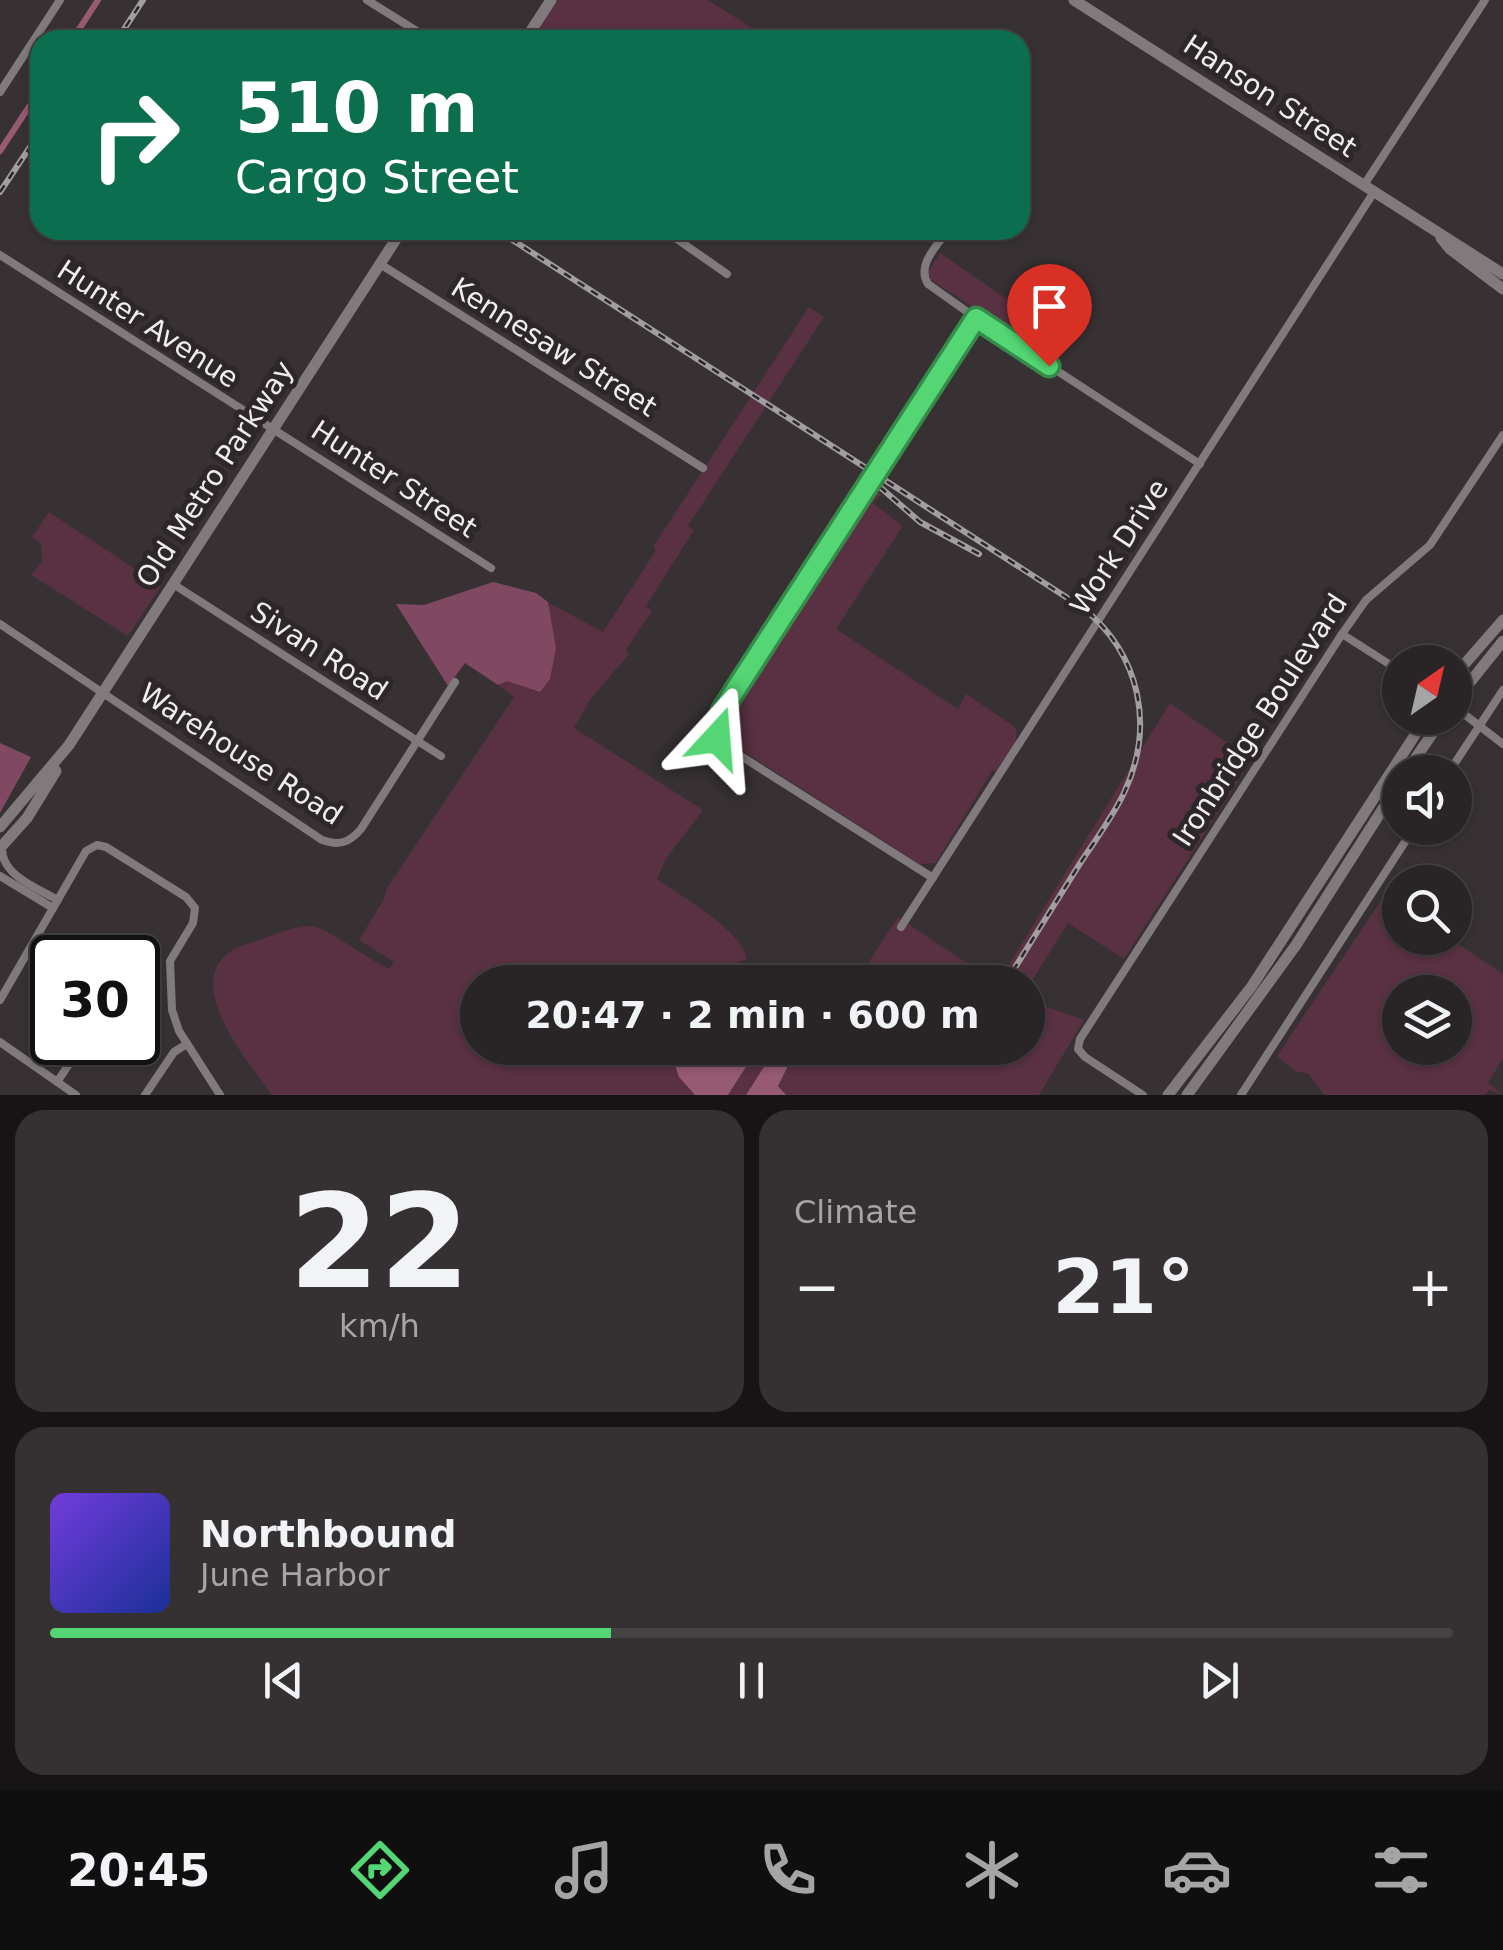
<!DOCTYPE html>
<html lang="en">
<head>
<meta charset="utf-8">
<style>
  :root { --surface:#292526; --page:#353132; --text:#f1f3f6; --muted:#a5a5a7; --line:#454243; --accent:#53d673 }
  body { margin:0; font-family:"DejaVu Sans",sans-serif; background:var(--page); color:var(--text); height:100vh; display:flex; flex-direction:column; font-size:38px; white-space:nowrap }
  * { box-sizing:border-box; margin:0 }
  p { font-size:32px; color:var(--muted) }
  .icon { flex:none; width:55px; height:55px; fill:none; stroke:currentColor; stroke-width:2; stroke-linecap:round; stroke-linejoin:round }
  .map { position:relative; height:1095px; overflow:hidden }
  .side { display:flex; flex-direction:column; gap:15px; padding:15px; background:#171415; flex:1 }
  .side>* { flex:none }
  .top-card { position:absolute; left:30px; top:30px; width:1000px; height:210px; border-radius:30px; box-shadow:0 2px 8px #0004,0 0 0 2px var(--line); background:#0b6e4f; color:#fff; overflow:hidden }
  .needle { width:65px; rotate:34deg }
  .tools { position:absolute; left:1382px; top:645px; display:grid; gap:20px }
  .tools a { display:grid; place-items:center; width:90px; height:90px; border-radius:50%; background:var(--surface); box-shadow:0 2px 8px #0004,0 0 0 2px var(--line); font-size:50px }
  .speed { position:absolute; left:30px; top:935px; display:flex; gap:20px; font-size:50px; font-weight:700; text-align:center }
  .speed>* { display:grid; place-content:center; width:130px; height:130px; border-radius:50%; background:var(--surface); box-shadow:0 2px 8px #0004,0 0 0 2px var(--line); line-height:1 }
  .speed .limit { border:5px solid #111; border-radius:15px; background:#fff; color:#111 }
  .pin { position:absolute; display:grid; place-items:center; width:85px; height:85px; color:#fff; margin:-102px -42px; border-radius:50% 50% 50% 0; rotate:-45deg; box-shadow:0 0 10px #0007 }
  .pin .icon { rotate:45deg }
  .me { position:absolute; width:110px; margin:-55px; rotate:19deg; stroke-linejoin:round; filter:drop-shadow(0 0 8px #0008) }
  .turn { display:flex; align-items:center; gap:35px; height:210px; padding:0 40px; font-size:45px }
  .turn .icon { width:130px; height:130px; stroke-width:2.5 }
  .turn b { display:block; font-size:70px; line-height:85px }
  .big { font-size:75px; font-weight:700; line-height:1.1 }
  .side .card { flex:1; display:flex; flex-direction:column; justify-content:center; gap:15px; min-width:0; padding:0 35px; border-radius:30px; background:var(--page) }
  .side .dial { align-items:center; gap:0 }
  .dial b { font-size:130px; line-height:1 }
  .song { display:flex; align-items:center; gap:30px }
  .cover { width:120px; height:120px; border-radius:15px; background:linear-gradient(135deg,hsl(260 70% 55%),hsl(230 70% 35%)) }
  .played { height:10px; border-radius:5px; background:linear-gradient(90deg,var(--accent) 40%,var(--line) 40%) }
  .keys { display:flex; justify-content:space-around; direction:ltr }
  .heat { display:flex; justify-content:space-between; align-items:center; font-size:55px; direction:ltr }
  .side .tiles { flex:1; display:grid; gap:15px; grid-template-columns:1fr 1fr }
  .card:last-child { grid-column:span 2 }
  .trip { position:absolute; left:460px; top:965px; width:585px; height:100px; border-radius:50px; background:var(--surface); box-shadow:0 2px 8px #0004,0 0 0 2px var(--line); font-weight:700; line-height:100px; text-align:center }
  .menu { display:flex; height:160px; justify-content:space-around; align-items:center; background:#100f0f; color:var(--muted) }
  .menu .icon { width:70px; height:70px }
  .menu .current { color:var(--accent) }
  .menu b { font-size:45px; color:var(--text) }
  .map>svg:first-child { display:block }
  .green { fill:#593142; fill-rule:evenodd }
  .forest { fill:#814861 }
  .water { fill:#965a73 }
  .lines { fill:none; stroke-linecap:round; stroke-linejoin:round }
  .canal { stroke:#965a73; stroke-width:6 }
  .street { stroke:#817a7d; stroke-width:8 }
  .secondary { stroke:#817a7d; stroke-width:11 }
  .rail-casing { stroke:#a29d9e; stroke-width:6 }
  .rail { stroke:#2d2729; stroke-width:2.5; stroke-dasharray:8; stroke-linecap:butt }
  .route-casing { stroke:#368b4b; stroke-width:25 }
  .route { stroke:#53d673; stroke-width:18 }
  .labels { text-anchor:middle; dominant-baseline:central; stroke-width:10; stroke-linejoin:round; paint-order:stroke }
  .street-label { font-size:28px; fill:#f1edee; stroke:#2d2729 }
</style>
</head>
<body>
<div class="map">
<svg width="1503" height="1095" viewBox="0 0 1503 1095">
  <rect width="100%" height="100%" fill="#373133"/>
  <g class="green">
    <polygon points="555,0 708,0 771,40 529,40"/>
    <polygon points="940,253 1031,316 1018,336 931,280 928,272"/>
    <path d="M809 307 824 317 688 526 694 530 646 606 652 611 626 650 629 654 590 700 574 728 703 810 665 860 657 879C681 896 742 930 747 959L738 962 725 982H478V1048H678L672 1057 679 1077 695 1095H272C250 1064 184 988 228 953 236 947 247 944 256 941 272 936 299 923 316 927 331 931 371 961 390 969L394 962 359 940 384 899 386 890 514 697 498 685 556 648 547 602 603 632 656 550 653 547Z"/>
    <path d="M876 488 881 495 873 503 903 526 836 629 958 709 966 694 1015 727C1021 744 1005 758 996 771H992L936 863 919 864 729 742 722 733 721 725Z"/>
    <polygon points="49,512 161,586 128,636 31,575 42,561 41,543 32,537"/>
    <polygon points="1170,703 1252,760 1124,959 1068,923 1028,987 1028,982 1006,982 1000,979"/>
    <path d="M1386 893 1400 904V938H1449L1503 974V1058L1488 1083 1503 1095 1489 1090 1485 1095H1324L1309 1074 1295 1071 1277 1056ZM1400 992H1455V1048H1400Z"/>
    <polygon points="898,917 995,982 856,982"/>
    <polygon points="1028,1000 1084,1020 1039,1095 786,1095 778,1086 797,1048 1028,1048"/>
    <polygon points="758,1048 776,1048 746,1095 728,1095"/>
  </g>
  <g class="forest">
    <polygon points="493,582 536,593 548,602 556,648 550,679 540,692 507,681 498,685 465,663 448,686 396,604 424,605"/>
    <polygon points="0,743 31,757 0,813"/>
  </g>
  <g class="water">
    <polygon points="764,963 781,963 793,970 792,982 749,982"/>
    <polygon points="678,1048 758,1048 728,1095 695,1095 679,1077 672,1057"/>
    <polygon points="776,1048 797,1048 778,1086 786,1095 746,1095"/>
  </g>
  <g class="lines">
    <g class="canal">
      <polyline points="72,40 98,0"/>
      <polyline points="0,151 40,90"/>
    </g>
    <g class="street">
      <polyline points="367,0 431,40"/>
      <polyline points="0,92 60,0"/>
      <polyline points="1364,185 1485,0"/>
      <polyline points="664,230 727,274"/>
      <path d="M948 230C937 246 916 265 928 284L976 318"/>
      <polyline points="0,255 491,568"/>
      <polyline points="380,264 703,468"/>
      <polyline points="173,584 441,756"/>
      <path d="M0 624 322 840C339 846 349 843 361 829L455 682"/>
      <polyline points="1342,634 1400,671"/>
      <polyline points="1455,707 1503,744"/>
      <polyline points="1449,772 1503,690"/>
      <path d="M2 846C0 875 37 888 58 900"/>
      <polyline points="0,876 53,908"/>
      <polyline points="933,878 722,744 715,730 723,709 976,318 1200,464"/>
      <polyline points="901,927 1374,192"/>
      <polyline points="37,936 71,958"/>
      <polyline points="0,1000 86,851 97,845 106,847 186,897 195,908 193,923 170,961 172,1010 179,1031 220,1095"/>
      <polyline points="0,1042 76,1095"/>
      <polyline points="57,1082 84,1042"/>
      <polyline points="145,1095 174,1052 187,1044"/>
      <polyline points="1143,1095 1085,1057 1078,1049 1080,1039 1342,634 1366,600 1430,545 1503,435"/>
      <polyline points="1241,1095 1414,828"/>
    </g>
    <g class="secondary">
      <polyline points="1074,0 1503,274"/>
      <polyline points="525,40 551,0"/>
      <polyline points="1441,238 1450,249 1503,289"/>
      <polyline points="1455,675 1503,620"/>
      <polyline points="1455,701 1503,641"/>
      <polyline points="1406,772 1443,718"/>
      <polyline points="0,827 69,745 402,230"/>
      <polyline points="0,848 27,818 56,771"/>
      <polyline points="1168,1095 1252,986 1426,718"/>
      <polyline points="1187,1095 1296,945 1400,782"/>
    </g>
    <defs>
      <g id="rail">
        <polyline points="117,40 143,0"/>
        <polyline points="0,192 40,132"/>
        <path d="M497 230 1083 608C1141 655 1155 727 1124 793 1112 818 1094 842 1079 865 1055 904 1030 943 1006 982"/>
        <polyline points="880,487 920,522 979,554"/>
      </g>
    </defs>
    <use href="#rail" class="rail-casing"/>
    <use href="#rail" class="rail"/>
  </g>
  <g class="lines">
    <defs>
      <polyline id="route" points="717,738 715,730 723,709 976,318 1049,366"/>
    </defs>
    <use href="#route" class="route-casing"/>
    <use href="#route" class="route"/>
  </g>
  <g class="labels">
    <g class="street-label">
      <text transform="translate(1270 96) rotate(33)">Hanson Street</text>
      <text transform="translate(148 324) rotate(33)">Hunter Avenue</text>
      <text transform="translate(554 347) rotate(32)">Kennesaw Street</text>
      <text transform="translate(215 474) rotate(-57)">Old Metro Parkway</text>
      <text transform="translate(394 479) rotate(33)">Hunter Street</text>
      <text transform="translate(1119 547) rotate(-57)">Work Drive</text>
      <text transform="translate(319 651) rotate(33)">Sivan Road</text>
      <text transform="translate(1260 720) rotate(-57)">Ironbridge Boulevard</text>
      <text transform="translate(241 754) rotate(33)">Warehouse Road</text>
    </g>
  </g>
</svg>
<div class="tools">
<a><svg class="needle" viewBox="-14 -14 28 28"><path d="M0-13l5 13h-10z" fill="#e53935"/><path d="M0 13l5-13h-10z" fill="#a5a5a7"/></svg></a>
<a><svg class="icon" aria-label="sound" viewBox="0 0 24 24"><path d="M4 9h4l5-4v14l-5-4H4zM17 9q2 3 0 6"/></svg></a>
<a><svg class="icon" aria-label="search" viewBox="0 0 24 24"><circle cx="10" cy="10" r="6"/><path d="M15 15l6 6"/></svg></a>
<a><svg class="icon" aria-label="layers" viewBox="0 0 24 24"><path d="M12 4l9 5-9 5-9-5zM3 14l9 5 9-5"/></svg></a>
</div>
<div class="speed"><div class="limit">30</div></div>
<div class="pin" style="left:1049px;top:366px;background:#d93025"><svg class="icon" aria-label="arrive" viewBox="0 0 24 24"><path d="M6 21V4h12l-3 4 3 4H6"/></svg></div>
<svg class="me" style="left:717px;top:738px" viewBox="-20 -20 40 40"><path d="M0-17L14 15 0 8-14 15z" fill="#53d673" stroke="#fff" stroke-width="4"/></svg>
<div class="trip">20:47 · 2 min · 600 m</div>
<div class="top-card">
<div class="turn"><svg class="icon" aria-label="right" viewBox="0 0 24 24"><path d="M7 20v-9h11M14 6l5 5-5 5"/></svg><div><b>510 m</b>Cargo Street</div></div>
</div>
</div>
<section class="side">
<div class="tiles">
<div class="card dial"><b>22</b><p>km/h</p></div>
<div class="card"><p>Climate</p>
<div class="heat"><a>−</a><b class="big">21°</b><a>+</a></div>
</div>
<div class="card">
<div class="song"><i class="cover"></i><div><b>Northbound</b><p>June Harbor</p></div></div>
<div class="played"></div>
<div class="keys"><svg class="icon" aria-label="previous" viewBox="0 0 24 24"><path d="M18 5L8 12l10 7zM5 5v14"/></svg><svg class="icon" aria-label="pause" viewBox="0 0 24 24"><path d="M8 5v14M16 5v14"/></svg><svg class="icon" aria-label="next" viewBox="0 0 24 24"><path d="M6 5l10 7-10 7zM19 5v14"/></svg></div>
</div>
</div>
</section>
<nav class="menu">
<b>20:45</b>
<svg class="icon current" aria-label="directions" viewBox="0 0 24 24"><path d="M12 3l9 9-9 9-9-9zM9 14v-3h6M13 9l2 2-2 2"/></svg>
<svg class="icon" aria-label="music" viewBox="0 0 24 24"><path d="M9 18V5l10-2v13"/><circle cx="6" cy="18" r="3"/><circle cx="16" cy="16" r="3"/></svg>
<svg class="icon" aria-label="phone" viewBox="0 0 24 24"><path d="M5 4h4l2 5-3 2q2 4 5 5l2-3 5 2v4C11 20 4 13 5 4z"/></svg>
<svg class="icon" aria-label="climate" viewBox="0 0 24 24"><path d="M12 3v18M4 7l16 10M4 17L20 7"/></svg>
<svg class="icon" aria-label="car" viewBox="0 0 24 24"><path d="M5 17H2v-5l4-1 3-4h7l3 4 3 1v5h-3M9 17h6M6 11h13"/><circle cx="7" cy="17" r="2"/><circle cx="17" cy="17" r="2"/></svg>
<svg class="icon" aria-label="filters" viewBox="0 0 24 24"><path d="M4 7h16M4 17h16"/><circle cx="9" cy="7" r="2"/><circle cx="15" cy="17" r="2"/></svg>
</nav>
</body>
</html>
